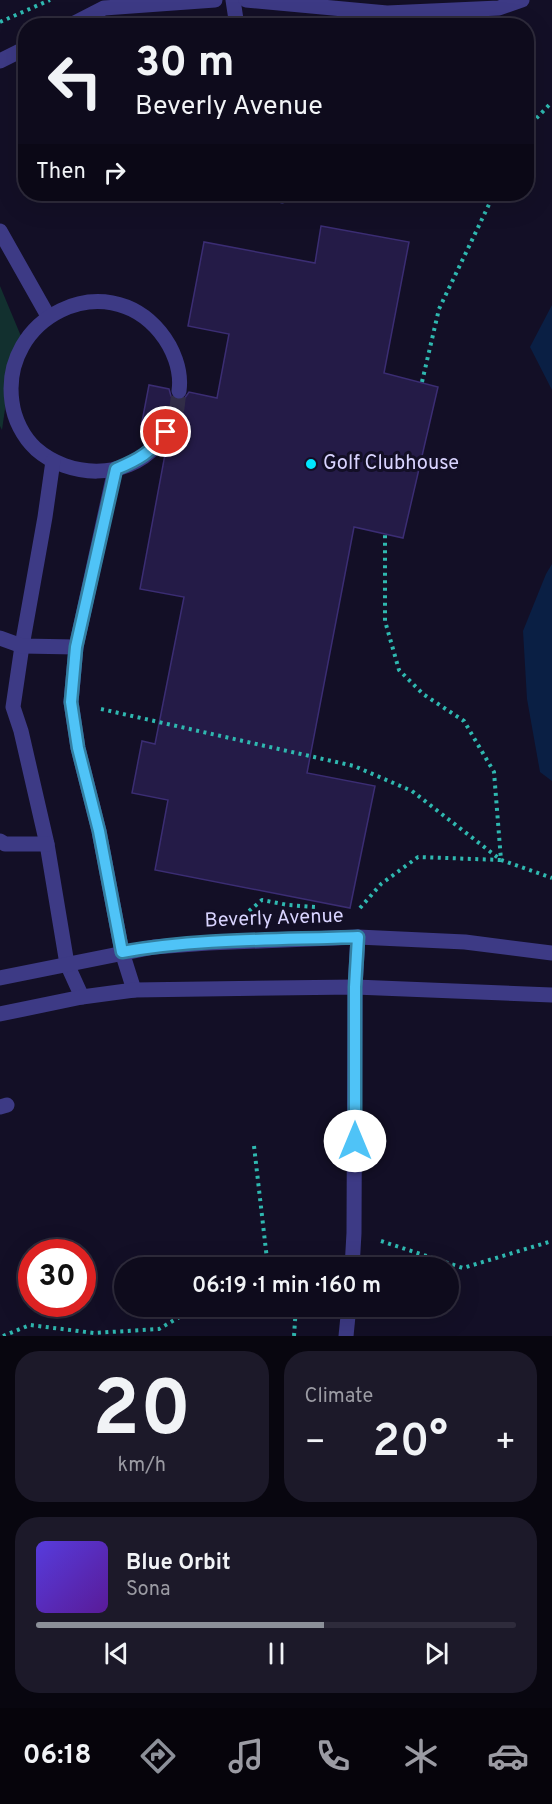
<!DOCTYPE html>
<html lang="en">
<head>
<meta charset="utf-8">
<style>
  :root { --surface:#0e0b1c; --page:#1c1929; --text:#f1f3f6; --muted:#9b9ba3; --line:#2e2b3b; --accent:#8c9099 }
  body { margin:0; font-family:Overpass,sans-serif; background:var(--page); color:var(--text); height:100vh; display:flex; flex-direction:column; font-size:22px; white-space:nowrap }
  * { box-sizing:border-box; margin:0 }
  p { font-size:20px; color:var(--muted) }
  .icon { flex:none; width:33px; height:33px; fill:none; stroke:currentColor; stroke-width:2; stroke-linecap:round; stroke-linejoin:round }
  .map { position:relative; height:1336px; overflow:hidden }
  .panel { display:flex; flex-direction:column; gap:15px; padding:15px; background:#08060f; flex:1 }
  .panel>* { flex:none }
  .guide { position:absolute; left:18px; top:18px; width:516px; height:183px; border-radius:24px; box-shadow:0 6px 24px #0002,0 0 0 2px var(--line); background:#0e0b1c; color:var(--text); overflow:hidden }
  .speed { position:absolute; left:18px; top:1239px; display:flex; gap:12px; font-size:30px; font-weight:700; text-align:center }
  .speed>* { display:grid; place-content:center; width:78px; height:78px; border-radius:50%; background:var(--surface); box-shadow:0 6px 24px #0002,0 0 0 2px var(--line); line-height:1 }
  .speed .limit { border:9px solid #d22; background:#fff; color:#111 }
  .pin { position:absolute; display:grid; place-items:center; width:51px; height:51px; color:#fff; margin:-26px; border:3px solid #fff; border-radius:50%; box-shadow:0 2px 6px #0007 }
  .me { position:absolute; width:66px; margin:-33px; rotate:0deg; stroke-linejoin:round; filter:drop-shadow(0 0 4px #0008) }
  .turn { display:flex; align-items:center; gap:21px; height:126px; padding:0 18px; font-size:27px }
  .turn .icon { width:78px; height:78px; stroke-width:2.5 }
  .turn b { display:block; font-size:42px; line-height:51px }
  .then { display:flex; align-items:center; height:57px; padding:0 18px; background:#0003; gap:12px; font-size:22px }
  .big { font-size:45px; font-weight:600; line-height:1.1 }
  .panel .tile { flex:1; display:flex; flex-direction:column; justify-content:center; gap:9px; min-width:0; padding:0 21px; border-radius:24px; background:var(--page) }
  .panel .dial { align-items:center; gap:0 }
  .dial b { font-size:78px; line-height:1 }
  .song { display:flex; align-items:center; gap:18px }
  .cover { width:72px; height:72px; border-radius:9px; background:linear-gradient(135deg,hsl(250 70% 55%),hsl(270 70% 35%)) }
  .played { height:6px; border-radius:3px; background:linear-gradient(90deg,var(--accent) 60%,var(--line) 60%) }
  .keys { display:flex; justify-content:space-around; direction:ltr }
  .heat { display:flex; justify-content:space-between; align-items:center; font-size:33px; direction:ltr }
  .panel .tiles { flex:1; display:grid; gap:15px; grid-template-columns:1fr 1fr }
  .tile:last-child { grid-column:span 2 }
  .trip { position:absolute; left:114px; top:1257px; width:345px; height:60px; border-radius:30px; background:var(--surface); box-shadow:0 6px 24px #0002,0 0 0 2px var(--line); font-weight:600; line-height:60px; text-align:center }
  .tabs { display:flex; height:96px; justify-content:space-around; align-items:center; background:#06040b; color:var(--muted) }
  .tabs .icon { width:42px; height:42px }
  .tabs .selected { color:var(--accent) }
  .tabs b { font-size:27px; color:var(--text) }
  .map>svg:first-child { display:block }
  .green { fill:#12302f }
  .water { fill:#0a1f44 }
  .building { fill:#241b47; stroke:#3b2d73; stroke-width:1.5 }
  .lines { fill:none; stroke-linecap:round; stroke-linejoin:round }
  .minor-tunnel { stroke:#312d47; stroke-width:15; stroke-dasharray:15 8; stroke-linecap:butt }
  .path { stroke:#2fb8b0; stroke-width:4; stroke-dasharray:3 4.5; stroke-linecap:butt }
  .minor { stroke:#3d3a85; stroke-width:15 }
  .route-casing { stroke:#337fa1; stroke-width:15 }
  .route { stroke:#4fc3f7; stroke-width:10 }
  .poi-dot { fill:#00e5ff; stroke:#130f26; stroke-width:2 }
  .labels { text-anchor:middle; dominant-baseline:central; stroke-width:6; stroke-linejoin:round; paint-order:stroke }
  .poi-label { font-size:20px; fill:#d9d4ff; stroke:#130f26; text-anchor:start }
  .street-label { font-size:20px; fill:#d9d4ff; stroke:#130f26 }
</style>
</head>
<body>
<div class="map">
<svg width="552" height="1336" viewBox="0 0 552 1336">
  <rect width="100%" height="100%" fill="#130f26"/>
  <polygon class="green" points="0,286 23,341 6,402 2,430 0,426"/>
  <g class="water">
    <polygon points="552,305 552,390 530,347"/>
    <polygon points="552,564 552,781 540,772 527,699 523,631 546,574"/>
  </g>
  <polygon class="building" points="321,226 409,242 384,373 438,387 403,538 354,527 307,773 375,786 350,908 155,870 168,800 132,793 142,741 155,744 184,597 140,589 166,449 176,432 175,427 167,422 161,423 156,430 141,427 149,385 169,389 171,396 178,401 184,399 189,392 217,398 229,334 188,326 204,242 315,263"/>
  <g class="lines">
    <polyline class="minor-tunnel" points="166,432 177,408 179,391"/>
    <g class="path">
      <polyline points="0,22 50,0"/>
      <polyline points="526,129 552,102"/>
      <polyline points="422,382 439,309 494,194"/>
      <polyline points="101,709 354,766 412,791 501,860 552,878"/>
      <polyline points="360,908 381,884 418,857 501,860 494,772 464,721 423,694 399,670 385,621 385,534"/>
      <polyline points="249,911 262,900 288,905 315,907"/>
      <polyline points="254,1146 268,1268"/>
      <polyline points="381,1241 463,1268 552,1241"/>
      <polyline points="3,1336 30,1325 94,1333 159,1329 183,1315 193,1306"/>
      <polyline points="294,1336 296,1306"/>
    </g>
    <g class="minor">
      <polyline points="233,0 237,26"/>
      <polyline points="246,0 387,13 499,8 522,0"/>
      <polyline points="69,26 104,8 215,0"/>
      <polyline points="0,61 26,48"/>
      <polyline points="281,194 282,196"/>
      <polyline points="0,231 48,316"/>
      <path d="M166 432C163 436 160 442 156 446 125 480 69 478 36 449 23 437 14 419 12 402 0 318 105 265 160 332 173 348 182 370 179 391"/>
      <polyline points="53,461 45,517 22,646 13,707 21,731 47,844 67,964 82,997"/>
      <polyline points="115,469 76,647 71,702 78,748 99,831 122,952 134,990"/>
      <polyline points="0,638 22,646 76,647"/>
      <polyline points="0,841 5,844 47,844"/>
      <polyline points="0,978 154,947 208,943 358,937 465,942 552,953"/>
      <polyline points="0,1014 82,997 134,990 355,987 552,995"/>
      <polyline points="0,1107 7,1105"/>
      <polyline points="352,1268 354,1233 355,987 358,937"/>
      <polyline points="346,1336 349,1306"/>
    </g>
  </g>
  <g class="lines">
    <defs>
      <path id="route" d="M166 432C150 453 140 459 116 469L76 647 71 702 78 748 99 831 122 952C200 938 280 940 358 937L355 987V1141"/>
    </defs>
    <use href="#route" class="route-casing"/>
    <use href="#route" class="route"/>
  </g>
  <circle class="poi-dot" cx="311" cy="464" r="6"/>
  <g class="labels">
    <g class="poi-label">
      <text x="323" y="464">Golf Clubhouse</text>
    </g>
    <g class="street-label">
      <text transform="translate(274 919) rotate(-2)">Beverly Avenue</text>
    </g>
  </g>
</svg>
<div class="speed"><div class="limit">30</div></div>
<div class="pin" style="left:166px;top:432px;background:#d93025"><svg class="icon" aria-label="arrive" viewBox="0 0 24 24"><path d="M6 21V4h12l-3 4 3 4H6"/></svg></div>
<svg class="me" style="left:355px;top:1141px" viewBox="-20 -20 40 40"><circle r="19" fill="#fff"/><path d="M0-13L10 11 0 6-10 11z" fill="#4fc3f7"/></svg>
<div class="trip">06:19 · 1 min · 160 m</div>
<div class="guide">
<div class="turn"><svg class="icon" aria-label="left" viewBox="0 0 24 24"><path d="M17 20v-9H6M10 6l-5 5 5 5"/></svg><div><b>30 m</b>Beverly Avenue</div></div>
<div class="then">Then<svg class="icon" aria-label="right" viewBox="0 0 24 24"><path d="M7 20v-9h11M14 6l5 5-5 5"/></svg></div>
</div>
</div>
<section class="panel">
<div class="tiles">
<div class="tile dial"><b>20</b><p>km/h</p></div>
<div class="tile"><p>Climate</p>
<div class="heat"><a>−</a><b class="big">20°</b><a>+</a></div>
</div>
<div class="tile">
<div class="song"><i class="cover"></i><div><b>Blue Orbit</b><p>Sona</p></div></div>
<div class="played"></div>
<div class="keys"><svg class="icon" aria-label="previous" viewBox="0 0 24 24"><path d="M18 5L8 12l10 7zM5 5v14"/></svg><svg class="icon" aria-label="pause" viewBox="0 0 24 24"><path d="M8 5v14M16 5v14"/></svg><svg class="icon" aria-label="next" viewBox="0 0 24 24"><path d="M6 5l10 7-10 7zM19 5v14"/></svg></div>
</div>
</div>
</section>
<nav class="tabs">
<b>06:18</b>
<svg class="icon selected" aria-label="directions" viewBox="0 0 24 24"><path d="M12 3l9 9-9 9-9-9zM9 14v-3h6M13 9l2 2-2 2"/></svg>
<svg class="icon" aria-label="music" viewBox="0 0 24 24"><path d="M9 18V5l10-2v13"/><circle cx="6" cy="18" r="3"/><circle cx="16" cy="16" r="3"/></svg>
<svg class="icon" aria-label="phone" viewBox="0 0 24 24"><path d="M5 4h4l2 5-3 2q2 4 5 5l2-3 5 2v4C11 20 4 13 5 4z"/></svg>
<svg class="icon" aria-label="climate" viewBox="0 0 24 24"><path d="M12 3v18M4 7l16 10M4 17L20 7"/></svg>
<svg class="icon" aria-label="car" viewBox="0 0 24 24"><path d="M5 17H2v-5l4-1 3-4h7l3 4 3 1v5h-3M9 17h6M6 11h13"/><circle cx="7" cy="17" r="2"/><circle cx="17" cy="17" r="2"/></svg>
</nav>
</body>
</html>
